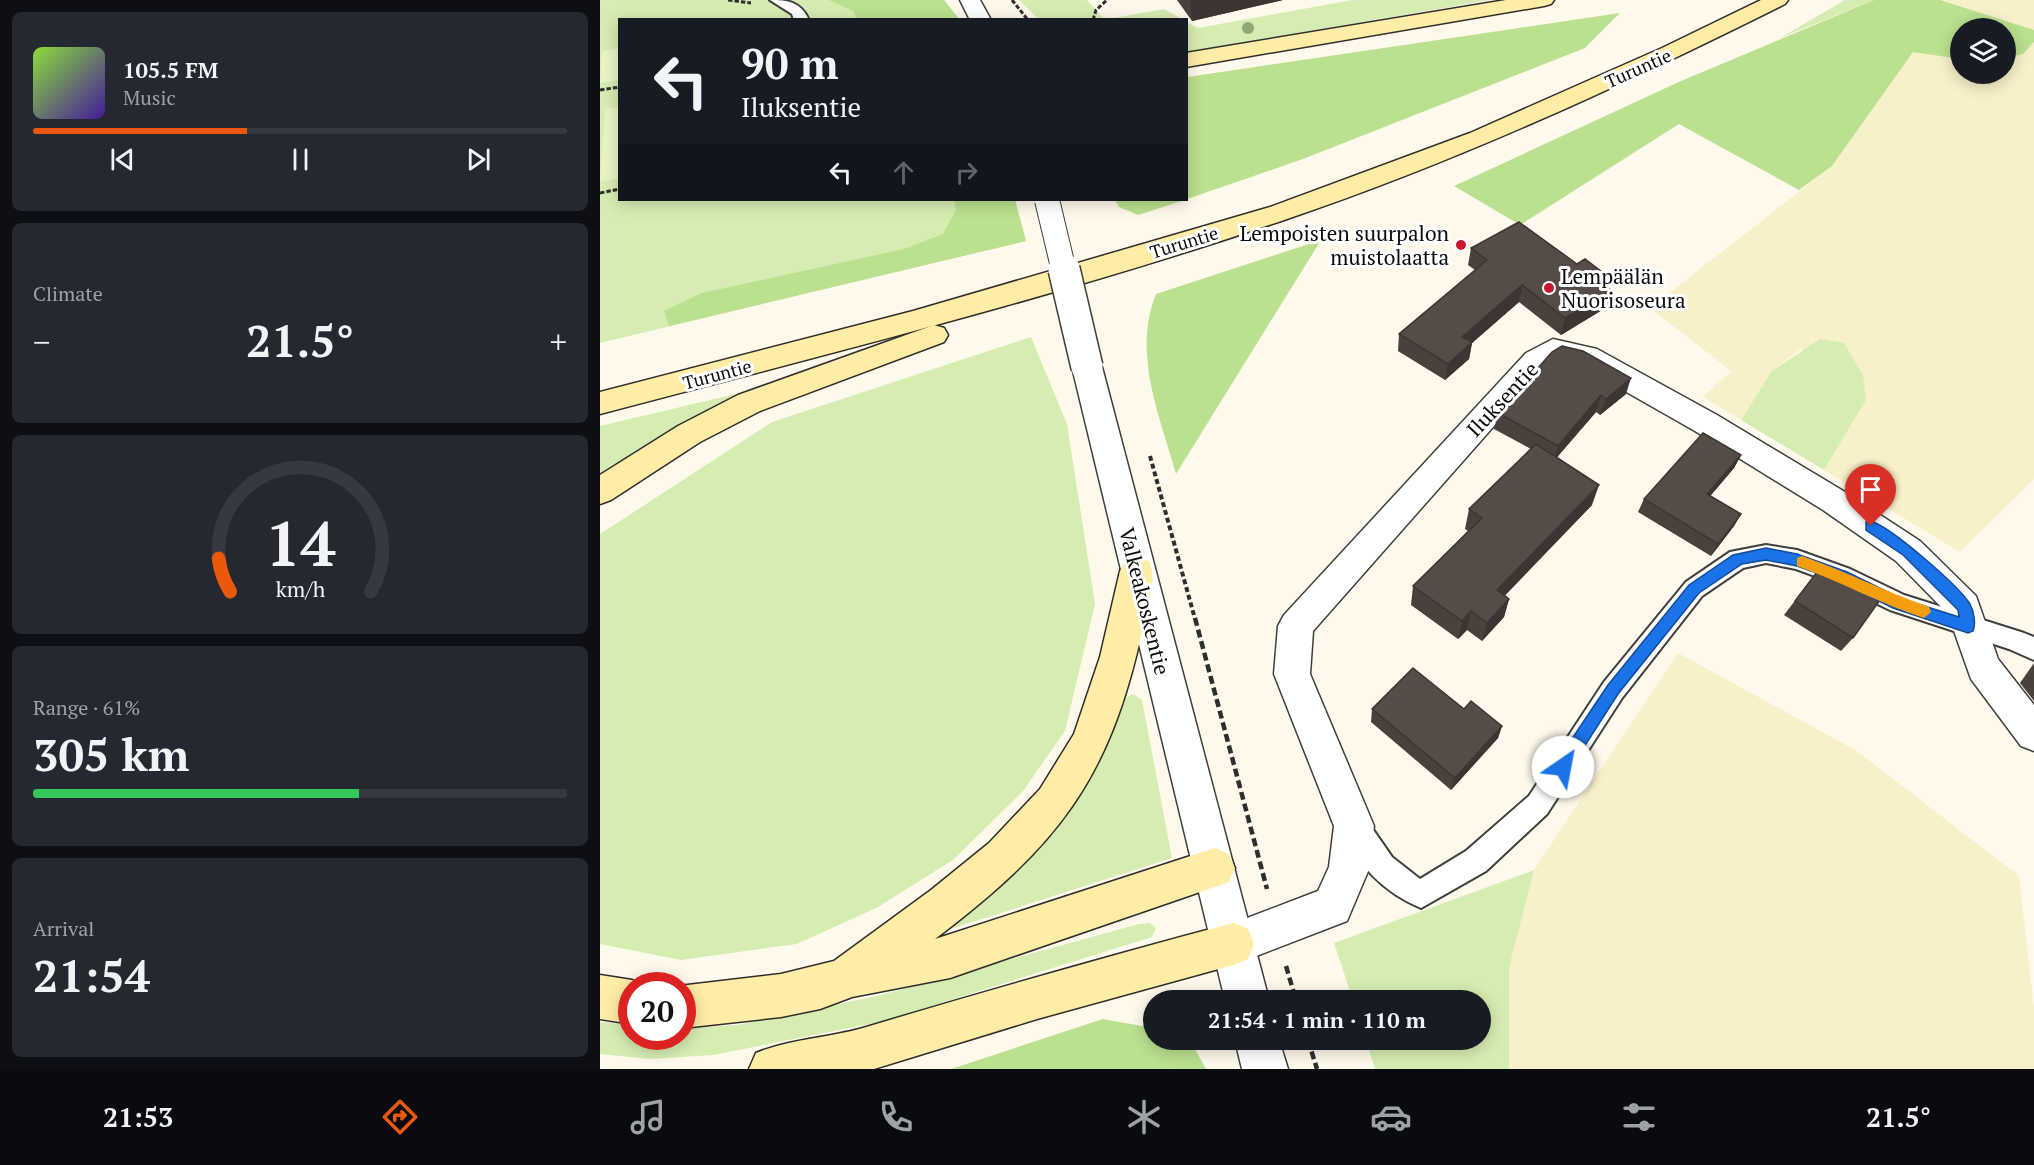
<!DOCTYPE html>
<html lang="en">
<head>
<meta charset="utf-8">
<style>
  :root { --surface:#171b24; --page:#242831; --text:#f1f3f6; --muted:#9ea1a6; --line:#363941; --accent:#ea580c }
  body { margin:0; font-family:"PT Serif",serif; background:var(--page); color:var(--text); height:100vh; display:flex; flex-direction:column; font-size:22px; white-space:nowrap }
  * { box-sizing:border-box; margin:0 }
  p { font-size:20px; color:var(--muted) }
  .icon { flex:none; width:33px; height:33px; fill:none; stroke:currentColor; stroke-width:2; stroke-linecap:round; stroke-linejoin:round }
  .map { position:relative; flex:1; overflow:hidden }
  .panel { display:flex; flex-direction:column; gap:12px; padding:12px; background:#0d0f14; width:600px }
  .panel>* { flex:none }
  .top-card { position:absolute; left:18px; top:18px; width:570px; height:183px; border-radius:0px; box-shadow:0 3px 15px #0003; background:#171b24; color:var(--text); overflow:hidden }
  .tools { position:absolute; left:1350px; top:18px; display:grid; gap:12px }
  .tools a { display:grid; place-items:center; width:66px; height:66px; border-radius:50%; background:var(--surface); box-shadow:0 3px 15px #0003; font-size:30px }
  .speed { position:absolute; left:18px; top:972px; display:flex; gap:12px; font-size:30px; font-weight:700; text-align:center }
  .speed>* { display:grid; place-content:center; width:78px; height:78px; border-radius:50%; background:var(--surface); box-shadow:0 3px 15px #0003; line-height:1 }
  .speed .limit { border:9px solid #d22; background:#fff; color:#111 }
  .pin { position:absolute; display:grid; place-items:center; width:51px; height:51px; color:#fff; margin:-62px -26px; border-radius:50% 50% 50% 0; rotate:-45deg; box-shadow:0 0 6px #0007 }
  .pin .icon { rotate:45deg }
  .me { position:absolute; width:66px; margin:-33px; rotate:33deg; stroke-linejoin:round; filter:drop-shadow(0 0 4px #0008) }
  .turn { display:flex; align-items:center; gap:21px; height:126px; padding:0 24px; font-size:27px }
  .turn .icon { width:78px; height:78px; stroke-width:2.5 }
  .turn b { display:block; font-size:42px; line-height:51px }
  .lanes { display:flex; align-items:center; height:57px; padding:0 24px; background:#0003; justify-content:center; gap:30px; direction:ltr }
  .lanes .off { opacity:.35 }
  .big { font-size:45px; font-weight:600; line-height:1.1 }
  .panel .card { flex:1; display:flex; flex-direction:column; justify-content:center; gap:9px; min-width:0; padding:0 21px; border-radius:9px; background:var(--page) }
  .panel .dial { align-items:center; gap:0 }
  .dial svg { height:156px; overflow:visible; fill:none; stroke:var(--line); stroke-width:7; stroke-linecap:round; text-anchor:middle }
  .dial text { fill:var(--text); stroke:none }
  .song { display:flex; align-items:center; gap:18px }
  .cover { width:72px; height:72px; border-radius:9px; background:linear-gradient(135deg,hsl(90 70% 55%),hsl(260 70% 35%)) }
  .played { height:6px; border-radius:3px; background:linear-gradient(90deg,var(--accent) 40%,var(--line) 40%) }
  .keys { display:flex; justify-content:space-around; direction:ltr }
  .heat { display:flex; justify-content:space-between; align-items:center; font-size:33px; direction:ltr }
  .charge { height:9px; border-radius:4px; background:linear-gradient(90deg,#34c759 61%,var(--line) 0) }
  .trip { position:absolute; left:543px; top:990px; width:348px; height:60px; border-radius:30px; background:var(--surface); box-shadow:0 3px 15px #0003; font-weight:600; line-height:60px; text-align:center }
  .tabs { display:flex; height:96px; justify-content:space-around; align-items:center; background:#090b0e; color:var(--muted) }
  .tabs .icon { width:42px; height:42px }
  .tabs .current { color:var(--accent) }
  .tabs b { font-size:27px; color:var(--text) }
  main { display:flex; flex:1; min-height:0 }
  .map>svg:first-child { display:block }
  .farmland { fill:#f8f0c8 }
  .green { fill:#d6edb1 }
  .forest { fill:#bbe08f }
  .pitch { fill:#e8f4c4 }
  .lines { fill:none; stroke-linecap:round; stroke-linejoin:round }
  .service-casing { stroke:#3f3f3f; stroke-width:4 }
  .minor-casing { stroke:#3f3f3f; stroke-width:3 }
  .tertiary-casing { stroke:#3f3f3f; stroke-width:3 }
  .secondary-casing { stroke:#2e2e2e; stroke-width:3 }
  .path-far2 { stroke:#2e2e2e; stroke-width:3; stroke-dasharray:4.5 2; stroke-linecap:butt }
  .path-far1 { stroke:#2e2e2e; stroke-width:4; stroke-dasharray:5 3; stroke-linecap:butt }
  .path { stroke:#2e2e2e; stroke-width:4.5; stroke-dasharray:8 4; stroke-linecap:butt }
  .service { fill:#fff; fill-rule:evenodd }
  .minor { fill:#fff; fill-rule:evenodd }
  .tertiary { fill:#fff; fill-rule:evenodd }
  .secondary { fill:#ffeda6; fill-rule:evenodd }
  .tertiary-bridge-far1-casing { stroke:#3f3f3f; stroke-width:26; stroke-linecap:butt }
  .tertiary-bridge-casing { stroke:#3f3f3f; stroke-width:34; stroke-linecap:butt }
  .tertiary-bridge-far1 { stroke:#fff; stroke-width:24 }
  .tertiary-bridge { stroke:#fff; stroke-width:31 }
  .tree { fill:#8daa76 }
  .wall { fill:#4a413d }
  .shaded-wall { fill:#3c3532 }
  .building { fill:#564c47; stroke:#3c3532; stroke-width:1.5 }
  .route { fill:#1a73e8; stroke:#114b97; stroke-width:1.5 }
  .slow { fill:#f59e0b }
  .poi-dot { fill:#ca1730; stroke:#fff; stroke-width:2 }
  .labels { text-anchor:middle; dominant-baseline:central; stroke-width:6; stroke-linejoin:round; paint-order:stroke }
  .far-street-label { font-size:18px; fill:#0c0c0c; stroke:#fff }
  .poi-label { font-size:21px; fill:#0c0c0c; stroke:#fff; text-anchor:end }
  .street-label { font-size:21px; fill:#0c0c0c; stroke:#fff }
</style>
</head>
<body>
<main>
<section class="panel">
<div class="card">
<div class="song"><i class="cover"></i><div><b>105.5 FM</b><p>Music</p></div></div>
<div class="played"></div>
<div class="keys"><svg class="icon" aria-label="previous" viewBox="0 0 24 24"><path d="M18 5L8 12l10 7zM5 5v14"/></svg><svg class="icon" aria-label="pause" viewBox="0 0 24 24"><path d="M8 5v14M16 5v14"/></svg><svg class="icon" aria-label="next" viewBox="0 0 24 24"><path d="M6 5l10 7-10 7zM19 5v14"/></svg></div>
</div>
<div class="card"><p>Climate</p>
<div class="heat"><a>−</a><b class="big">21.5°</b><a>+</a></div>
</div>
<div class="card dial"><svg viewBox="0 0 100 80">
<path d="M14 69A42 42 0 1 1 86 69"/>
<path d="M14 69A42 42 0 0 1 8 52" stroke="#ea580c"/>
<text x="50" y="56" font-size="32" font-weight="700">14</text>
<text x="50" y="72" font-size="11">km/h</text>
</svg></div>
<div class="card"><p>Range · 61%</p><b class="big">305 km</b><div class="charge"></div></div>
<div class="card"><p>Arrival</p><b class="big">21:54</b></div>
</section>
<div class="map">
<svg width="1434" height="1069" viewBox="0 0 1434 1069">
  <rect width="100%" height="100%" fill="#fff9eb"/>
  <g class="farmland">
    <polygon points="1340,0 1434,0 1434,30"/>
    <polygon points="1434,42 1434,479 1360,552 1224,470 1266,400 1201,349 1172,371 1141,420 1103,397 1131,371 1050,308 1232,166 1313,52 1360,59 1360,74 1406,74 1406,58 1423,54"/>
    <polygon points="1078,653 1257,751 1419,876 1434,1009 1434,1069 909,1069 909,968 934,870"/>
  </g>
  <g class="green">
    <polygon points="0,0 344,0 359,19 20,20 20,200 415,200 426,241 0,343"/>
    <polygon points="419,0 487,0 504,19 438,19"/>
    <polygon points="752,0 891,0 587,52 587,22 598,28"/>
    <polygon points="1245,0 1274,0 1180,38"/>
    <polygon points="564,9 582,19 508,19"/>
    <polygon points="431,337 467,424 495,604 465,731 423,791 353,860 278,907 197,944 81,960 0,944 0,534 172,422"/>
    <polygon points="1220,339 1244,343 1263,375 1266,400 1224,470 1141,420 1172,371"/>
    <polygon points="144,392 7,468 0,473 0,426"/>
    <polygon points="533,694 542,700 572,858 332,935 509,735 524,699"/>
    <polygon points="934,870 909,968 909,1069 775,1069 766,1040 880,1040 880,1000 753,1000 734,943"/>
    <polygon points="550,923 556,928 552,937 280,1022 113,1055 50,1059 0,1054 0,1022 31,1025 32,1036 82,1036 83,1028 138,1025 277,996 539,924"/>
  </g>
  <g class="forest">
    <polygon points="229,0 344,0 359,19 257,19 253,11"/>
    <polygon points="1274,0 1340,0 1434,30 1434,42 1423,54 1406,58 1406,28 1360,28 1360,59 1313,52 1232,166 1199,190 1079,124 920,225 854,186 1081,81"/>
    <polygon points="1020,13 985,48 703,159 587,199 587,77"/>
    <polygon points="354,200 415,200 426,241 69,326 64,311 102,293 304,249 343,234 356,210"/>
    <polygon points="515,200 585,200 538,215 519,207"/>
    <path d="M721 240 576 474C560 416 532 354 556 294Z"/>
    <polygon points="503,1019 553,1028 554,1040 584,1040 591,1042 606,1069 351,1069"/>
  </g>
  <g class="pitch">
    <polygon points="19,48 19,80 0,83 2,51"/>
    <polygon points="19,107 19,178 0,182 5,109"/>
  </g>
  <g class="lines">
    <defs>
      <g id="service">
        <path d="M170 0C188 0 201 2 209 20H194L192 14Z"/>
        <path d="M1166 545 1197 550 1250 569 1304 595 1424 633 1434 637V660L1409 649 1290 610 1234 583 1196 569 1166 563 1143 568 1102 596 1022 698 947 814 886 871 821 908C783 892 757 865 741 827L745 818 755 814 765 818 792 857 820 879 866 851 929 796 1004 682 1086 582 1130 552Z"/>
      </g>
      <polygon id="minor" points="953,339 997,349 1117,415 1245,492 1320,541 1376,596 1398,659 1434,705 1434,751 1421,746 1371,679 1348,614 1296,561 1223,510 1095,431 979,365 957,360 946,367 713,631 710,674 774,826 769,869 747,921 633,965 618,959 612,944 618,929 718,891 729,867 734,826 674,674 678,626 684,615 926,353"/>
      <g id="tertiary">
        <polygon points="360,0 380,0 391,20 370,20"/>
        <polygon points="487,356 497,360 502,367 669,1000 625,1000 472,367 477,360"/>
        <polygon points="635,1040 679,1040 688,1069 642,1069"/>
      </g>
      <g id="secondary">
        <polygon points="906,0 954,0 951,4 944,6 586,67 586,53"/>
        <path d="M1161 0H1188L1185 4C1023 85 858 161 687 219 462 296 230 353 0 414V392L313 311 670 207 870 133 1062 48Z"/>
        <polygon points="334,325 344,328 348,335 344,342 160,411 100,442 11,500 0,504 0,475 78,426 138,395"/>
        <path d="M537 557 549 561C558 580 546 610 542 631 509 782 456 847 335 939L615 848 629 854 635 868 629 882 350 978 252 997 220 1009 181 1017 82 1028V986H79L181 974 234 961 331 890 389 843 440 789 474 734 500 657 520 571 525 561Z"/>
        <path d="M633 923 648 929 654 944 648 959 633 965 437 1019 274 1069H149L156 1053C189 1039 228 1038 263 1028 386 991 509 956 633 923Z"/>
        <polygon points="0,975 32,980 45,986 32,986 32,1024 0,1019"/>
      </g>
    </defs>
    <use href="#service" class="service-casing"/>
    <use href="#minor" class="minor-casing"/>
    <use href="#tertiary" class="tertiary-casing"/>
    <use href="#secondary" class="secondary-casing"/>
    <g class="path-far2">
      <polyline points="128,0 151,3"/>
      <polyline points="412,0 428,20"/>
      <polyline points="493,20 496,10 507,0"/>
      <polyline points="0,90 20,87"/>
      <polyline points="0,193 20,189"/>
    </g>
    <polyline class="path-far1" points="550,456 595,619"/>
    <g class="path">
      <polyline points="595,618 667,889"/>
      <polyline points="686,966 696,1000"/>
      <polyline points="708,1040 717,1069"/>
    </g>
    <use href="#service" class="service"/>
    <use href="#minor" class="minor"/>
    <use href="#tertiary" class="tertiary"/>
    <use href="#secondary" class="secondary"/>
    <defs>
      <polyline id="tertiary-bridge-far1" points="447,200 464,271"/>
      <polyline id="tertiary-bridge" points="464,269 487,367"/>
    </defs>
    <use href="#tertiary-bridge-far1" class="tertiary-bridge-far1-casing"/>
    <use href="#tertiary-bridge" class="tertiary-bridge-casing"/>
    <use href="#tertiary-bridge-far1" class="tertiary-bridge-far1"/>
    <use href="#tertiary-bridge" class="tertiary-bridge"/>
  </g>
  <circle class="tree" cx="648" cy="28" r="6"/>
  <g class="wall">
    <polygon points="577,0 683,0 592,21"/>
    <polygon points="871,248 1008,288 1012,291 1007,307 961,335 919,302 872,343 869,359 845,380 798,351 799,334 875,270 868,265"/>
    <polygon points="952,352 1026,394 1000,415 996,412 957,457 992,505 905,595 909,599 904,617 882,641 867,630 858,639 811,605 813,586 868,531 865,529 869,509 931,449 894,429 898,413"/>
    <polygon points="1141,455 1134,468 1110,496 1141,514 1134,526 1111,556 1038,512 1044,499"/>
    <polygon points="1223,564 1253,638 1241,651 1184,615"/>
    <polygon points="1434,663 1434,701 1420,683"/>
    <polygon points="772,709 864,709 902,726 898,738 851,790 771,722"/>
  </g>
  <g class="shaded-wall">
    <polygon points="590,0 683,0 592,21"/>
    <polygon points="1011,279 1007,294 1012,291 1007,307 961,335 965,318 1003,284"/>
    <polygon points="922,285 919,302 872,343 869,359 845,380 848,364 862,337"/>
    <polygon points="1031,378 1026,394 1000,415 1006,399"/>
    <polygon points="1001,395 996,412 953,462 958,446"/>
    <polygon points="1141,455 1134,468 1101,507 1107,494"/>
    <polygon points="999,485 992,505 892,609 897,590"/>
    <polygon points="1141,514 1134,526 1111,556 1118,544"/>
    <polygon points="909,599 904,617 882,641 887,623"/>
    <polygon points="871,611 867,630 858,639 862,621"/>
    <polygon points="902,726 898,738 851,790 855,778"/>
  </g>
  <g class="building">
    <polygon points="919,222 977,264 985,259 1011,279 1003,284 1012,291 965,318 922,285 862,337 872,342 848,364 799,334 887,260 871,248"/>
    <polygon points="962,346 983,351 1031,378 1006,399 1001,395 958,446 898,413 952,352"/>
    <polygon points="1103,433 1141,455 1107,494 1141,514 1118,544 1044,499"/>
    <polygon points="936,444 999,485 897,590 909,599 887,623 871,611 862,621 813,586 882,518 869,509"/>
    <polygon points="1223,564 1280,600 1253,638 1195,601"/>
    <polygon points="813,668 864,709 871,701 902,726 855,778 772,709"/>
  </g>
  <path class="route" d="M1271 521C1292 528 1358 585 1370 604 1374 611 1376 624 1373 631L1368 633 1293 608 1237 580 1197 566 1166 560 1142 564 1099 593 1018 694 968 772 963 774 957 772 955 767 957 761 1008 685 1089 585 1133 555 1166 548 1197 554 1247 572 1302 599 1359 617 1358 610 1303 555 1266 530V522Z"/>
  <path class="slow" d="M1202 556C1245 571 1286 592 1329 607L1331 612 1324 618C1280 604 1240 581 1197 566V558Z"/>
  <g class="poi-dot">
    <circle cx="861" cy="245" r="6"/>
    <circle cx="949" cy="288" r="6"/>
  </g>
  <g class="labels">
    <g class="far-street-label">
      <text transform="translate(1038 68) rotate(-24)">Turuntie</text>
      <text transform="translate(584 242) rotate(-17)">Turuntie</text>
      <text transform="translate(117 374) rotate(-15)">Turuntie</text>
    </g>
    <g class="poi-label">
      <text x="849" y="233">Lempoisten suurpalon<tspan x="849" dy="24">muistolaatta</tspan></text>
      <text x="961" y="276" text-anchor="start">Lempäälän<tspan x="961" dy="24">Nuorisoseura</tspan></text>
    </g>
    <g class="street-label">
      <text transform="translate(902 399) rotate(-47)">Iluksentie</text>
      <text transform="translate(545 601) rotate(76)">Valkeakoskentie</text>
    </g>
  </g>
</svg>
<div class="tools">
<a><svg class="icon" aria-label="layers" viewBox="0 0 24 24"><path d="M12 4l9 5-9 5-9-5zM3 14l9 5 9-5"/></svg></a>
</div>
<div class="speed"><div class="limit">20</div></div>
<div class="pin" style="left:1271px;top:526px;background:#d93025"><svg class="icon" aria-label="arrive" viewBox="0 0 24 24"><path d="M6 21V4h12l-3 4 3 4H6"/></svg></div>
<svg class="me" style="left:963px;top:767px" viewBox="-20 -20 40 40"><circle r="19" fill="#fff"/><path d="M0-13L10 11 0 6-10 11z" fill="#1a73e8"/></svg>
<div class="trip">21:54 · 1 min · 110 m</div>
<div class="top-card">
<div class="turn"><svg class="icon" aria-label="left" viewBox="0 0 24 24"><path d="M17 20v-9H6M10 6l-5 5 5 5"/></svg><div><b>90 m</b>Iluksentie</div></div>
<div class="lanes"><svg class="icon" aria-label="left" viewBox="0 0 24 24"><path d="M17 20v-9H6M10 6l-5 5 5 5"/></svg><svg class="icon off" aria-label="ahead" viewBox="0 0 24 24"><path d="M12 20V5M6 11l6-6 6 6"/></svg><svg class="icon off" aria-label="right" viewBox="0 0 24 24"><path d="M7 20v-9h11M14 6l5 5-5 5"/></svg></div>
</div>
</div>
</main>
<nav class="tabs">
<b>21:53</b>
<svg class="icon current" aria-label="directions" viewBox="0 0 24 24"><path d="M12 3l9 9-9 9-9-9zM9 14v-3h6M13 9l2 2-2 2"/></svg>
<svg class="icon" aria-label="music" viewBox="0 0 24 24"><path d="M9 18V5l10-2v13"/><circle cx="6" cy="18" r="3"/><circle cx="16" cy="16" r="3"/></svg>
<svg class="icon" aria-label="phone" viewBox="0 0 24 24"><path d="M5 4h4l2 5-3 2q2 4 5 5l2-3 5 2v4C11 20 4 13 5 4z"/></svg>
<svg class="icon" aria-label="climate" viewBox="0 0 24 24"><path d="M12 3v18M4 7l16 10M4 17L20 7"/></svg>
<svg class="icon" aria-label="car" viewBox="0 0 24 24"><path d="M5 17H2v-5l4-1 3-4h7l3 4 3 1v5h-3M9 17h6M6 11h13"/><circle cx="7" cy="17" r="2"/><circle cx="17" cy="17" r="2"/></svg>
<svg class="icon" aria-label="filters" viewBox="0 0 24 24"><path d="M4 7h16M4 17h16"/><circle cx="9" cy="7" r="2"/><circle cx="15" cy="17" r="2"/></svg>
<b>21.5°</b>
</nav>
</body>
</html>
